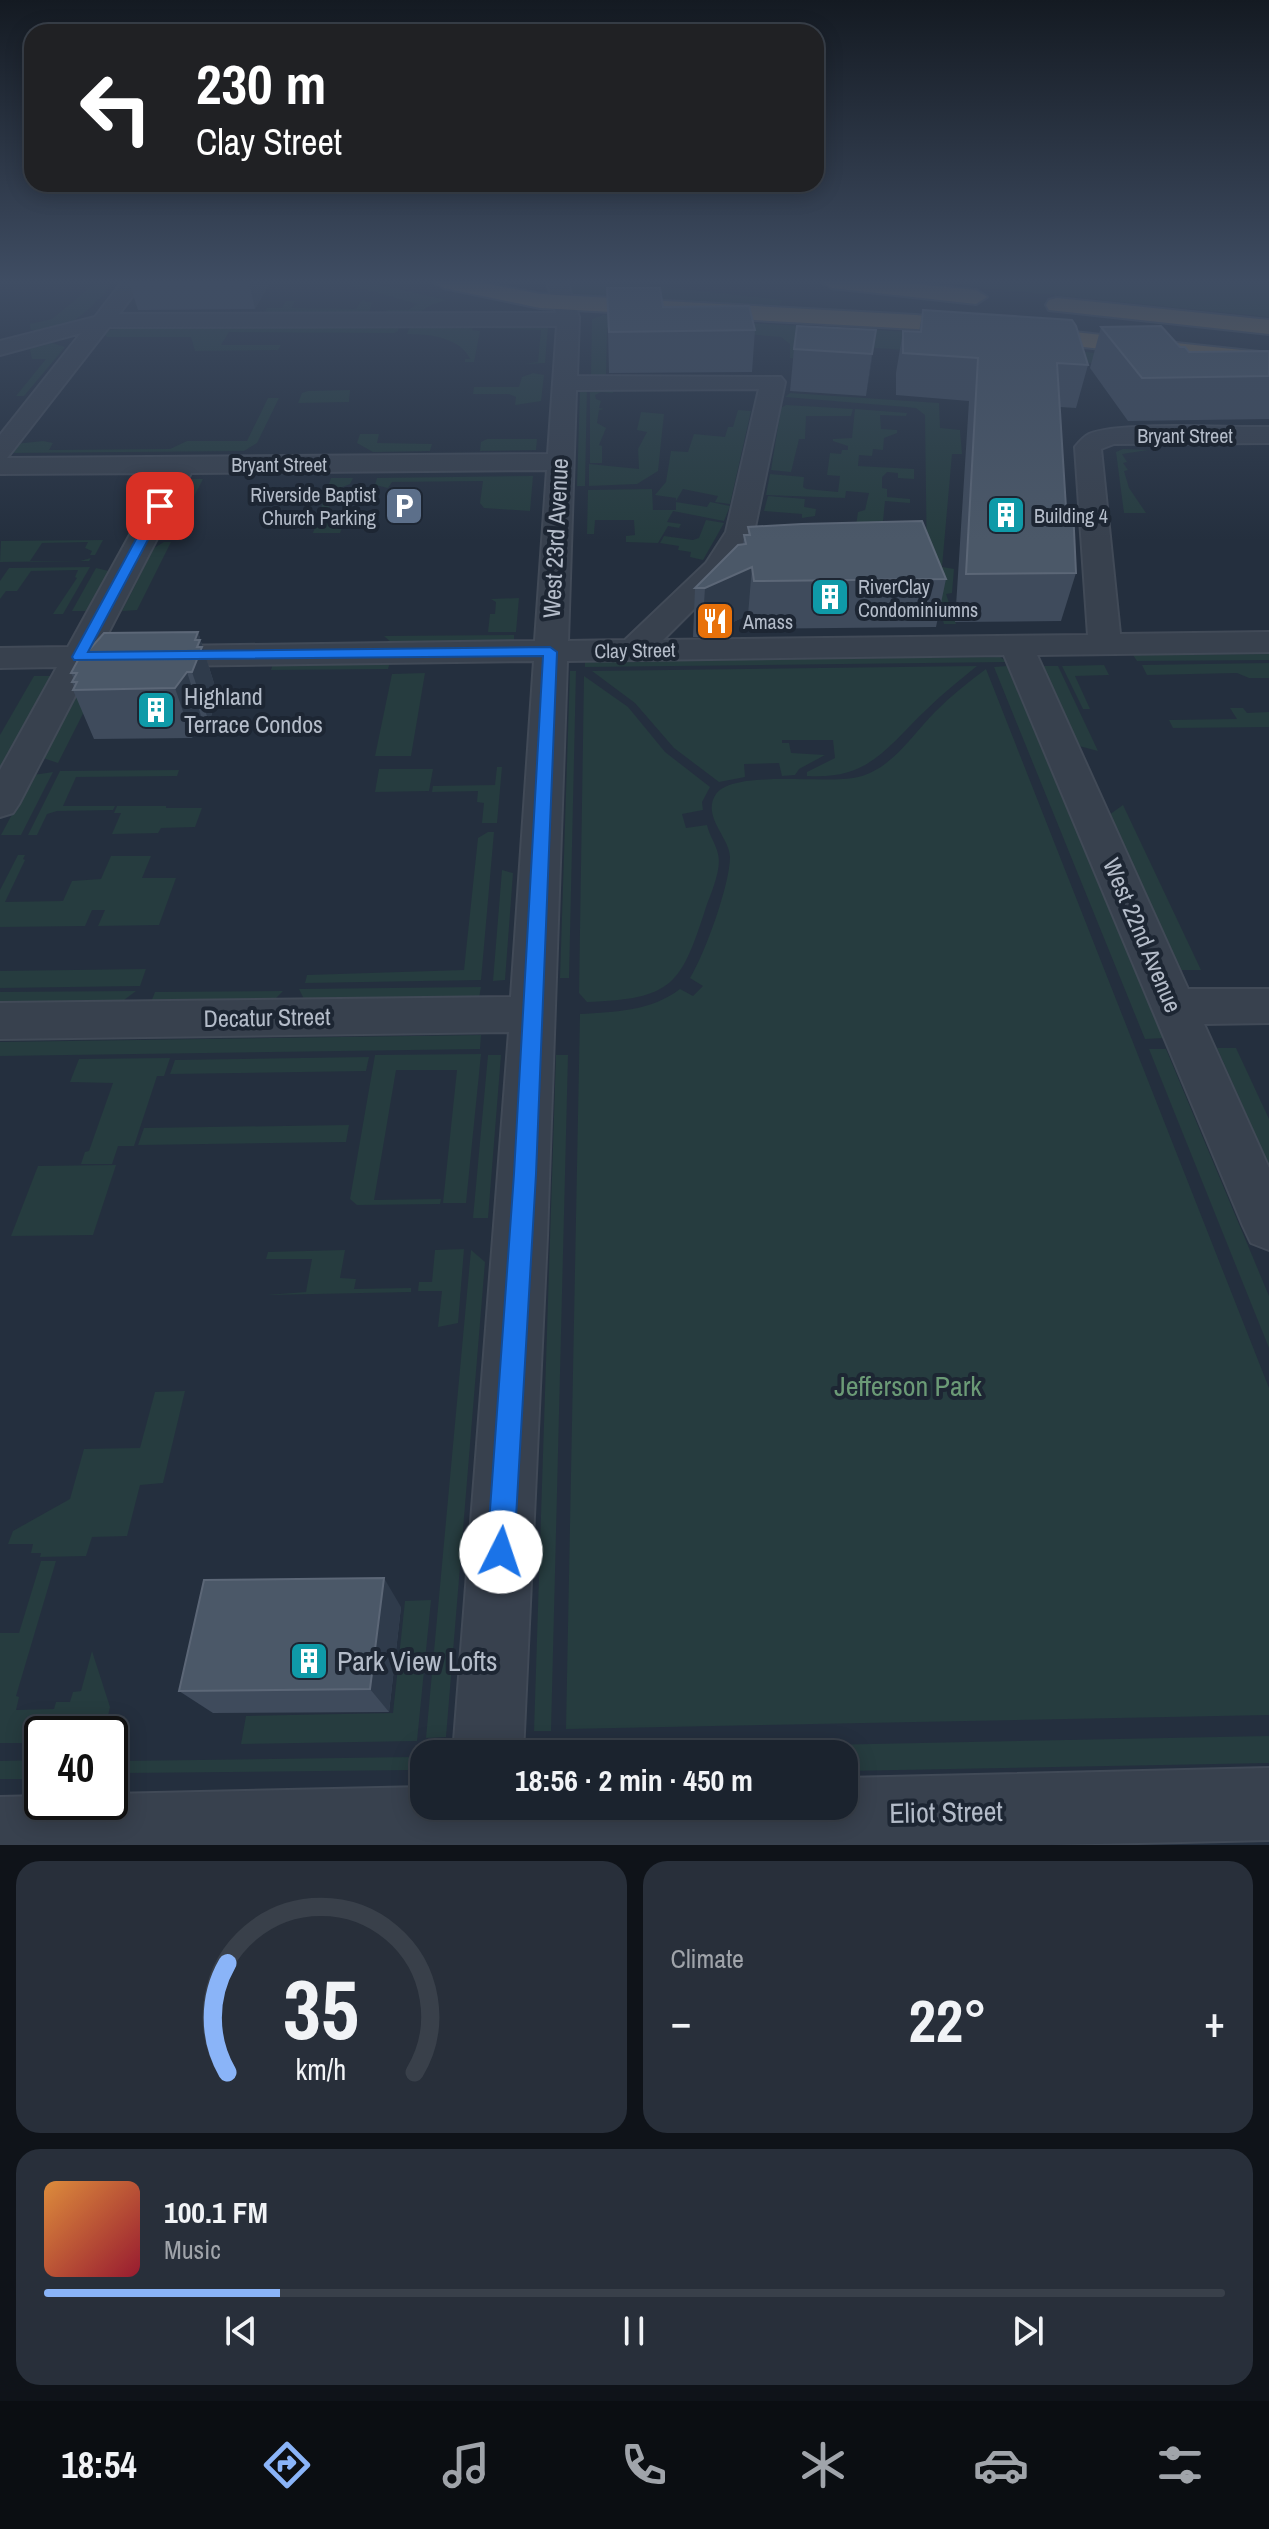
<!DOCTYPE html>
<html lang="en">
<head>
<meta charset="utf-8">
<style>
  :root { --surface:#1b232e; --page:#282f3a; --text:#f1f3f6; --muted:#a0a4aa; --line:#39404a; --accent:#8ab4f8 }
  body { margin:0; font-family:"Archivo Narrow",sans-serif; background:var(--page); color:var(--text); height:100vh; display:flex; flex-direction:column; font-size:30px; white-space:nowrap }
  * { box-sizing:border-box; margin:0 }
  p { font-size:26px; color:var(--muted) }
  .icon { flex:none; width:44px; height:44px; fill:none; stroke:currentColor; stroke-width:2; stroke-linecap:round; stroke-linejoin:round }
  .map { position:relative; height:1845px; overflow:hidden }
  .panel { display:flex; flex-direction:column; gap:16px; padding:16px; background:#0f1319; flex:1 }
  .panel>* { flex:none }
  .hud { position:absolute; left:24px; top:24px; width:800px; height:168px; border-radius:24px; box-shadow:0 4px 20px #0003,0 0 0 2px var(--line); background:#202124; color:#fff; overflow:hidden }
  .speed { position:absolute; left:24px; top:1716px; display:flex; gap:16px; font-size:40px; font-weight:700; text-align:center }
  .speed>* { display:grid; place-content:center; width:104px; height:104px; border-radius:50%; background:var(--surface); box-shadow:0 4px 20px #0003,0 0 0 2px var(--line); line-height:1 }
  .speed .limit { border:4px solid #111; border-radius:12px; background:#fff; color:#111 }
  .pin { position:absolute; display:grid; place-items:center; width:68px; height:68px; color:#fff; margin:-34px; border-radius:16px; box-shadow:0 4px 12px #0006 }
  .me { position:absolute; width:88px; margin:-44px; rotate:4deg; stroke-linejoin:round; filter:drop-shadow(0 0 6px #0008) }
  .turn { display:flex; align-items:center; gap:28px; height:168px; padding:0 40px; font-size:36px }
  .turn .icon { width:104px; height:104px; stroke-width:2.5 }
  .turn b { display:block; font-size:56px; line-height:68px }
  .big { font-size:60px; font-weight:700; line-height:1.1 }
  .panel .tile { flex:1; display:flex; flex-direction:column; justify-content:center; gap:12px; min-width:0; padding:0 28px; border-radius:24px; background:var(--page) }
  .panel .dial { align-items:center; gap:0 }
  .dial svg { height:208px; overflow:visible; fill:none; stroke:var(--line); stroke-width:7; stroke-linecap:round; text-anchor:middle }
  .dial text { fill:var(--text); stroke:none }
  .song { display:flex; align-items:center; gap:24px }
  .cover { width:96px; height:96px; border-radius:12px; background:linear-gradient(135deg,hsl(30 70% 55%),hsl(350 70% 35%)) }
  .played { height:8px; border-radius:4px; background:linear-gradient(90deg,var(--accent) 20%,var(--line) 20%) }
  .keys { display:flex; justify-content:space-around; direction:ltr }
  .heat { display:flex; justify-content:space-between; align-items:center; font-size:44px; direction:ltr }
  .panel .tiles { flex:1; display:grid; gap:16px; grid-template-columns:1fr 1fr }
  .tile:last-child { grid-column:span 2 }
  .trip { position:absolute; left:410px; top:1740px; width:448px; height:80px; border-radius:24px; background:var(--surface); box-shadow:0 4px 20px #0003,0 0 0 2px var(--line); font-weight:700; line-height:80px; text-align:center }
  .tab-bar { display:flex; height:128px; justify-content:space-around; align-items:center; background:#0b0e12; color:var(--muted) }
  .tab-bar .icon { width:56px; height:56px }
  .tab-bar .active { color:var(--accent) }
  .tab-bar b { font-size:36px; color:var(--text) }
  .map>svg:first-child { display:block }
  .green { fill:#263c3f }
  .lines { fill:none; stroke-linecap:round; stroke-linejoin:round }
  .minor-casing { stroke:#414a57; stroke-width:4 }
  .highway-casing { stroke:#434c59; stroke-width:4 }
  .minor { fill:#38414e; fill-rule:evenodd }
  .highway { fill:#746855; fill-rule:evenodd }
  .wall { fill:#3f4b5c }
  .shaded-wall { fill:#2f3b4b }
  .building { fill:#4b5868; stroke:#5c6777; stroke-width:2 }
  .route { fill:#1a73e8; stroke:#114b97; stroke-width:2 }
  .labels { text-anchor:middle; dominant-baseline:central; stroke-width:8; stroke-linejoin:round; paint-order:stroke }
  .far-street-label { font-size:20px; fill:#b4bcc9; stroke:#1d2633 }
  .far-poi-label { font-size:20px; fill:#b4bcc9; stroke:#1d2633; text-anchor:start }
  .street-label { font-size:24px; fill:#b4bcc9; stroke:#1d2633 }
  .poi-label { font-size:24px; fill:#b4bcc9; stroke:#1d2633; text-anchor:start }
  .near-park-label { font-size:28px; fill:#6b9a76; stroke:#1d2633 }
  .near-poi-label { font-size:28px; fill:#b4bcc9; stroke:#1d2633; text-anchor:start }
  .near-street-label { font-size:28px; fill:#b4bcc9; stroke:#1d2633 }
</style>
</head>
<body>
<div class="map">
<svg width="1269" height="1845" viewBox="0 0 1269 1845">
  <rect width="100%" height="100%" fill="#242f3e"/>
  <g class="green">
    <path d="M97 282H113C93 307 66 337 31 330L30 324 52 319Z"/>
    <polygon points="340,282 367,282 446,300 431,305 417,314 385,314 387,310 408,310 417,304"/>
    <polygon points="569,282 619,282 782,300 778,310 574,297"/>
    <polygon points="926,282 1269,282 1269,317"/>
    <polygon points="362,300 372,303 368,315 263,316 267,308 282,308 286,301 295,301 292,308 356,309"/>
    <polygon points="603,315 929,333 1269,374 1269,391 1148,367 806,343 804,360 790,358 790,344 781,337 651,326 607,328 606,375 591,376 592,319"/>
    <polygon points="400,324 398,331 394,333 229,332 221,345 281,345 278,350 195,351 191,337 107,337 101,331 143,326"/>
    <path d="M411 324 548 326 545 363 524 364 538 362 541 330 473 328 472 330 480 331 474 362H465V359H470C460 337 428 334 407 334Z"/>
    <polygon points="52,343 65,347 24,396 16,396 46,359 32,359 30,349"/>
    <polygon points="533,373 544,375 541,401 515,405 516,397 509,394 473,394 474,387 519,387 522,377"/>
    <polygon points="587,387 585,486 577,486 580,391"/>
    <polygon points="590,387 614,388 613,393 601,392 595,395 596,399 601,401 599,408 604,409 599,410 597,423 606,428 599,445 602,446 602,463 590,463"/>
    <polygon points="350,390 349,402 298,403 302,393 308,391"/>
    <polygon points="790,393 939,403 940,428 960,430 962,454 952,454 942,567 954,569 952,593 946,594 956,624 944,624 927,570 925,415 916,408 906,407 785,397"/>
    <polygon points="268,398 279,398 257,443 244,451 8,453 15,444 43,441 53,443 49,450 170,449 187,441 247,441"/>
    <polygon points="786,405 853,409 851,416 806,416 805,439 799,439 791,472 771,470 781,408"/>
    <polygon points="855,409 907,413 906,416 880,415 881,429 897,430 897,433 884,438 883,450 873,449 872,456 859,455 858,466 914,469 914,479 898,478 898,473 887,472 882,477 882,488 887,489 887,497 910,499 910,503 885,501 883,521 889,522 856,526 858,512 865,510 869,493 846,491 845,498 766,495 770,474 804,477 803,487 806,489 838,492 840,476 827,475 830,453 841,454 842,450 848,450 848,446 833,441 833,439 852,438"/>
    <polygon points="738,410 751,411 730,504 715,502 718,496 683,489 676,501 676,498 655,495 666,482 671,451 688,452 694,434 725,437 728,427 733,427"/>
    <polygon points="641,412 664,414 658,471 637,484 589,486 589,464 639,469 638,449 647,432 637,430"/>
    <polygon points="360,434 379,434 377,443 432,444 430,451 373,452 357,443"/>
    <polygon points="487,439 537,439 536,450 480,451 481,442"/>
    <polygon points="1123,449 1148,450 1122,454 1127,462 1123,463 1128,470 1124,471 1129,488 1146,513 1124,513 1116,452"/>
    <polygon points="533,476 530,511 484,508 480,503 483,481 392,482 388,488 375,485 377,478"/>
    <polygon points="331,478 353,478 350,484 335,490 324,522 342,527 340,533 313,533"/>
    <polygon points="190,479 203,479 175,534 168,534 164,529"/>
    <polygon points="652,489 653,510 676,510 676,502 707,507 710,502 730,506 724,521 673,511 667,522 681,524 679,528 668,526 658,543 626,542 626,536 635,535 634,520 595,520 594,534 587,534 588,490"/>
    <polygon points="768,496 805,499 804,507 816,509 815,516 802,518 802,514 764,511"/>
    <polygon points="706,520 724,523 703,560 690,557 691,552 678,550 679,546 660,543 664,536 693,540 699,538"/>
    <polygon points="103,540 95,555 90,555 92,551 85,548 88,542 42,543 30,561 80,561 91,558 89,561 0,562 1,541"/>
    <polygon points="164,542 171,542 137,610 122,611 154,548"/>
    <polygon points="90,567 63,614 53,614 77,578 75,577 78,570 31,571 17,591 6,591 0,599 0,581 9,568"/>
    <polygon points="96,568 109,571 87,611 72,611"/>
    <polygon points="519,598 516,632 488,632 490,614 495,614 496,602 491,599"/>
    <polygon points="514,635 514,642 392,643 384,636"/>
    <polygon points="1269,654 1269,660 1137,661 1133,655"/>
    <polygon points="1000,657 1007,662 585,667 585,661"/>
    <polygon points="390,662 388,669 271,670 273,663"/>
    <polygon points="1269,663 1269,678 1249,678 1237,673 1147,675 1142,665"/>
    <polygon points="1104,665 1109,675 1075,676 1090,709 1083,709 1062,666"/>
    <path d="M977 666C960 680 942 694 926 710 886 748 869 780 807 776V772L835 758 833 740H782V743H789L791 753 825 755 799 769 795 775 782 776 779 763 744 764 745 777 719 782 674 748 635 703 592 671Z"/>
    <polygon points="1007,666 1163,1038 1145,1039 994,667"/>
    <polygon points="1043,666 1058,666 1098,751 1079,746"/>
    <path d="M986 669 1269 1388V1715L566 1729 580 1014C616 1012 651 1011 680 989L693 996 703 986 690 978C705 954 730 884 730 857 730 838 701 816 716 794 735 769 825 785 858 777 892 769 912 735 935 712 951 696 968 682 986 669Z"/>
    <polygon points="570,671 576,671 569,978 560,978"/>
    <polygon points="425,673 411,756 375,756 392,674"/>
    <polygon points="34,676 51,676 0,767 0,735"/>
    <polygon points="85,676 101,678 58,763 43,758"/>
    <path d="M584 676 628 707 665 752 710 787 702 802 703 810 682 814 686 828 707 825C709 835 716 844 718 854 722 869 711 893 706 907 681 985 673 999 587 1002L579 993Z"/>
    <polygon points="1230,708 1243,708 1247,713 1269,712 1269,727 1173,728 1169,720 1237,719"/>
    <polygon points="497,767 502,767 497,823 482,823 484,803 477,802 478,791 432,792 433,786 495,785"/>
    <polygon points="379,769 433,769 429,791 375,792"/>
    <polygon points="179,770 177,776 76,777 63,806 115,806 113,810 57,811 47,814 37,835 28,835 60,771"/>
    <polygon points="53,772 21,835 1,835 33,775"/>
    <polygon points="1123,805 1201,970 1180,970 1109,815"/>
    <polygon points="117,806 166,806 166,808 202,808 195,827 161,828 158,833 112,834 121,813 114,813"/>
    <polygon points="488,832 494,832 481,980 305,983 307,975 464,970 478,838"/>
    <polygon points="18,855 25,855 23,859 25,860 5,902 63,901 72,881 101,879 111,856 151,856 142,878 176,878 159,925 98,926 105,910 92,910 85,926 0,927 0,890"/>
    <polygon points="502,870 513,873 505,980 493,981"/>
    <polygon points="146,969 140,986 0,988 0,971"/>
    <polygon points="481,987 479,998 304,999 299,989"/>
    <polygon points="136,991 120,1003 0,1004 0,992"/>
    <polygon points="283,991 273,1001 151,1002 155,992"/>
    <polygon points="481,1035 480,1049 0,1056 0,1042"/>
    <polygon points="1217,1048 1236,1048 1269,1119 1269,1165"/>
    <polygon points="1149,1049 1166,1049 1269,1296 1269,1348"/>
    <polygon points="481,1054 466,1203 443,1203 457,1070 396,1070 374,1200 441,1199 440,1204 357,1205 350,1199 375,1055"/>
    <polygon points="488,1055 501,1055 488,1218 473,1218"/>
    <polygon points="556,1055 568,1055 551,1731 534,1731"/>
    <polygon points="369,1057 366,1071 170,1074 175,1060"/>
    <polygon points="170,1058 164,1076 157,1076 134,1146 118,1146 112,1164 81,1164 85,1152 89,1151 113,1083 70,1082 79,1059"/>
    <polygon points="349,1125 346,1142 138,1145 144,1128"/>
    <polygon points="116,1165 93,1235 11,1236 38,1166"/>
    <polygon points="464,1249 458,1323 438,1327 442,1291 418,1291 419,1282 432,1282 435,1250"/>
    <polygon points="345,1250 340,1278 356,1279 354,1289 411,1288 411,1292 266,1295 306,1292 312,1259 266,1259 268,1252"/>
    <polygon points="471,1250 485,1262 446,1737 426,1738"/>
    <polygon points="185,1391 163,1483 140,1485 127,1536 92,1537 86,1556 40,1557 41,1553 31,1553 33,1544 8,1544 13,1531 70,1499 84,1449 140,1448 155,1392"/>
    <polygon points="41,1561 56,1561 16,1696 19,1697 16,1710 54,1709 56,1702 70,1702 73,1692 81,1691 92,1651 110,1707 104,1734 42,1734 42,1743 0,1743 0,1633 19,1633"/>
    <polygon points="431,1600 417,1741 241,1744 246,1716 393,1713 405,1601"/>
    <polygon points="1269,1736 1269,1763 844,1771 844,1754 569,1754 569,1750"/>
    <polygon points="413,1757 412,1770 124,1773 120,1761"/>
    <polygon points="42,1760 42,1779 0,1779 0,1761"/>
  </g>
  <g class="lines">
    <defs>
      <g id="minor">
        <path d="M122 282H143L119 314 556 313 547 282H567L579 317 577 376 781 377 785 382 754 532 729 574 663 640 1088 635 1075 447C1079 442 1083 437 1089 434 1119 421 1230 428 1269 427V443L1114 444 1101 449 1120 634 1269 632V652L1037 655 1188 989H1269V1023L1204 1024 1269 1168V1250L1251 1243 1243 1226 1004 655 567 661 547 1236 523 1754H453L509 1032 0 1039V1003L511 997 534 661 90 667 19 804 13 813 0 817V770L57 667 0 668V648L68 647 164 473 0 474V435L81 333 0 355V341L95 317ZM557 326 548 454 7 458 109 327ZM759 389 726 532 706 563 625 640 568 641 576 390ZM547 470 535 641 101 647 191 473Z"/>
        <polygon points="1269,1768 1269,1840 1051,1845 0,1845 0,1797 42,1796 42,1802 110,1802 110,1794 424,1787 424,1806 844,1806 844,1778"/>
      </g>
      <g id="highway">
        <polygon points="434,282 478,282 540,294 916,315 1269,353 1269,367 916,329 540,308 444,288"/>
        <polygon points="822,282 897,282 976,290 987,297 976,304 832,288"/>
        <polygon points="1057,298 1269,320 1269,334 1049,310 1046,305 1049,300"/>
      </g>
    </defs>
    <use href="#minor" class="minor-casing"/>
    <use href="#highway" class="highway-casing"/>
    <use href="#minor" class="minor"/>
    <use href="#highway" class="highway"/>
  </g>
  <g class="wall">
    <polygon points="129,282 270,282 255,309 138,310"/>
    <polygon points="607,288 663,307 755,330 752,372 609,373"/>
    <polygon points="923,310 1088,365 1076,408 1060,407 1066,508 1076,573 1061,621 955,622 969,401 896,395 896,373 903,331 919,332"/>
    <polygon points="1101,327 1180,347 1189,352 1269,351 1269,419 1128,421 1090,368"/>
    <polygon points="876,330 866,396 790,391 794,349"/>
    <polygon points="748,527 946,579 936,627 750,629 748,615 702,637 693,637 695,588 743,545 744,535 748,535"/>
    <polygon points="198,632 218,696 209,722 203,722 192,738 94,739 73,690 74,687 72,682 74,679 71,673"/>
    <polygon points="401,1607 389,1712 213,1713 179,1691"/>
  </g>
  <g class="shaded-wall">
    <polygon points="249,282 270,282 255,309"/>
    <polygon points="876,330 870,372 866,396 872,354"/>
    <polygon points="752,567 748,615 702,637 705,588"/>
    <polygon points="198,632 218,696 209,722 192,672 195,640"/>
    <polygon points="187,672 203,722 192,738 175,688"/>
    <polygon points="384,1578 401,1607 389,1712 370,1689"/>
  </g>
  <g class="building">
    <polygon points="607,288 660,288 663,307 749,306 755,330 609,332"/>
    <polygon points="923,310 1072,320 1076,326 1088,365 1057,363 1066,508 1073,509 1076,573 966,574 978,358 903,353 903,331 921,332"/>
    <polygon points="797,326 876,330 872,354 794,349"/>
    <polygon points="1161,326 1180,347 1185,347 1189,352 1269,351 1269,376 1142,378 1101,327"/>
    <polygon points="922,521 946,579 754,581 752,567 705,588 695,588 738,545 746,544 744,535 750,535 748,527 802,524"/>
    <polygon points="198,632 195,640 200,640 197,647 202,647 192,672 187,672 175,688 73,690 77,682 72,682 77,673 71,673 84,649 90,649 104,633"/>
    <polygon points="384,1578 370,1689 179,1691 204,1580"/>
  </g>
  <linearGradient id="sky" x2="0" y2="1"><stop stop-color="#141a22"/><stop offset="0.52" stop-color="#3f4d63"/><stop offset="1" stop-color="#3f4d63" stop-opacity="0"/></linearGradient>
  <rect width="1269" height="541" fill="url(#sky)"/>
  <polygon class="route" points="160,502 166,506 88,652 550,647 557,652 536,1174 514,1552 510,1562 501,1566 491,1562 487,1552 514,1174 543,656 74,660 72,657 154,506"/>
  <defs>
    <symbol id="parking-square" viewBox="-11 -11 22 22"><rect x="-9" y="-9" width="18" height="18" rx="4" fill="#5c6f8a" stroke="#1d2633"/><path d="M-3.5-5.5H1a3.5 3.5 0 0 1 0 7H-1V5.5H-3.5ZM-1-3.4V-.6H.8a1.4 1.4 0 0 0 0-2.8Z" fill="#fff"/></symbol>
    <symbol id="building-square" viewBox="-11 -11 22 22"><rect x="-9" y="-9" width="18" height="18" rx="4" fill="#0f9aa8" stroke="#1d2633"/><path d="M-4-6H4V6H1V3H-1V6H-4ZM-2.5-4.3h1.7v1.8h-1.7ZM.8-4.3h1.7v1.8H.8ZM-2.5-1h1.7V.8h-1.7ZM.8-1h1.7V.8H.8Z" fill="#fff"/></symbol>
    <symbol id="restaurant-square" viewBox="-11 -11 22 22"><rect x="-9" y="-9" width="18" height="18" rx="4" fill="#e8710a" stroke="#1d2633"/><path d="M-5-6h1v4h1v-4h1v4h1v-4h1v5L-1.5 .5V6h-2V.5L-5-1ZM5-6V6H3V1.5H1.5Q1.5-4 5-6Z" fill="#fff"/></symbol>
  </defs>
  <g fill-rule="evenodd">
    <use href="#parking-square" x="382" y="484" width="44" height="44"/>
    <use href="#building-square" x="984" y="493" width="44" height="44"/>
    <use href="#building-square" x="808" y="575" width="44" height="44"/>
    <use href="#restaurant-square" x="693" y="599" width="44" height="44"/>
    <use href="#building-square" x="134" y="688" width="44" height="44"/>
    <use href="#building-square" x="287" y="1639" width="44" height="44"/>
  </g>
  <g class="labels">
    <g class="far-street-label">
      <text x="1185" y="435">Bryant Street</text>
      <text x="279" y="464">Bryant Street</text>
      <text transform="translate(635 650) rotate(-1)">Clay Street</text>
    </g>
    <g class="far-poi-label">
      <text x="376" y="494" text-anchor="end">Riverside Baptist<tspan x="376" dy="23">Church Parking</tspan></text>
      <text x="1034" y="515">Building 4</text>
      <text x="858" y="586">RiverClay<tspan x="858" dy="23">Condominiumns</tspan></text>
      <text x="743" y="621">Amass</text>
    </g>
    <g class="street-label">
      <text transform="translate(555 538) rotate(-87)">West 23rd Avenue</text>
      <text transform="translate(1143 935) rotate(67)">West 22nd Avenue</text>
      <text transform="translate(267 1017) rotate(-1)">Decatur Street</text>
    </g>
    <g class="poi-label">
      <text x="184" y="696">Highland<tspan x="184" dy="28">Terrace Condos</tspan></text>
    </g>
    <g class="near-park-label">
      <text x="908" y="1386">Jefferson Park</text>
    </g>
    <g class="near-poi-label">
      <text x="337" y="1661">Park View Lofts</text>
    </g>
    <g class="near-street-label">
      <text transform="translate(946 1812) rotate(-1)">Eliot Street</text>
    </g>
  </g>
</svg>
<div class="speed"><div class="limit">40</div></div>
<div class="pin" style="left:160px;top:506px;background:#d93025"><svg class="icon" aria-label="arrive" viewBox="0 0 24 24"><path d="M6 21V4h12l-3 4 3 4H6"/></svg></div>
<svg class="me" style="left:501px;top:1552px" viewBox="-20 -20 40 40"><circle r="19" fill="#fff"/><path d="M0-13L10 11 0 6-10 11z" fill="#1a73e8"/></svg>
<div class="trip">18:56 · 2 min · 450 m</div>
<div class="hud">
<div class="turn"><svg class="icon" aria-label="left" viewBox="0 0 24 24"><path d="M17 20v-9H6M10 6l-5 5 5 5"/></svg><div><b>230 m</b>Clay Street</div></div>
</div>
</div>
<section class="panel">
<div class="tiles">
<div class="tile dial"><svg viewBox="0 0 100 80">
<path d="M14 69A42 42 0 1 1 86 69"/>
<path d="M14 69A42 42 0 0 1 14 27" stroke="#8ab4f8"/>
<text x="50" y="56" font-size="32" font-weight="700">35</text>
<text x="50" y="72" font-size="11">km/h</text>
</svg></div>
<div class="tile"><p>Climate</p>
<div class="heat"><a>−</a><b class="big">22°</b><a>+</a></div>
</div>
<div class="tile">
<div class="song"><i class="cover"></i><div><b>100.1 FM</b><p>Music</p></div></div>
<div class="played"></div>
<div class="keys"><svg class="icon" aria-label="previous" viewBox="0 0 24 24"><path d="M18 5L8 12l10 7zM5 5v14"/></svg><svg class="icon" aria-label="pause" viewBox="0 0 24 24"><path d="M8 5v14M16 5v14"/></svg><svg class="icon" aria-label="next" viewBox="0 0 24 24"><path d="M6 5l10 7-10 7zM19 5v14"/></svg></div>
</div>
</div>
</section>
<nav class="tab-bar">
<b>18:54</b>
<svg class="icon active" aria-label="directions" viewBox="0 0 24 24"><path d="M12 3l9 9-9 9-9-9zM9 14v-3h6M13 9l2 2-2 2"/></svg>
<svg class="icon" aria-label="music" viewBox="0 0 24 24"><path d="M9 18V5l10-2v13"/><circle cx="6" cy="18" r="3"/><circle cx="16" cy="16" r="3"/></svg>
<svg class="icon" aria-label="phone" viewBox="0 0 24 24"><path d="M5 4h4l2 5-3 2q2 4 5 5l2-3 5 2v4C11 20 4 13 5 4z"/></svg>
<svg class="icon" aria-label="climate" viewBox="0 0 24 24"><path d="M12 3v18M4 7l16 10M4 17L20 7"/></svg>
<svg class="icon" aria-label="car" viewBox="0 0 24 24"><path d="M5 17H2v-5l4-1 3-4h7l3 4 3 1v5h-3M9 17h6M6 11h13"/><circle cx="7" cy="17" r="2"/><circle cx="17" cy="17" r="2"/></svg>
<svg class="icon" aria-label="filters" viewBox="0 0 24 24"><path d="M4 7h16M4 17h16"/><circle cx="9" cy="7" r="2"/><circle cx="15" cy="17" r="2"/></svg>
</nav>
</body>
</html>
